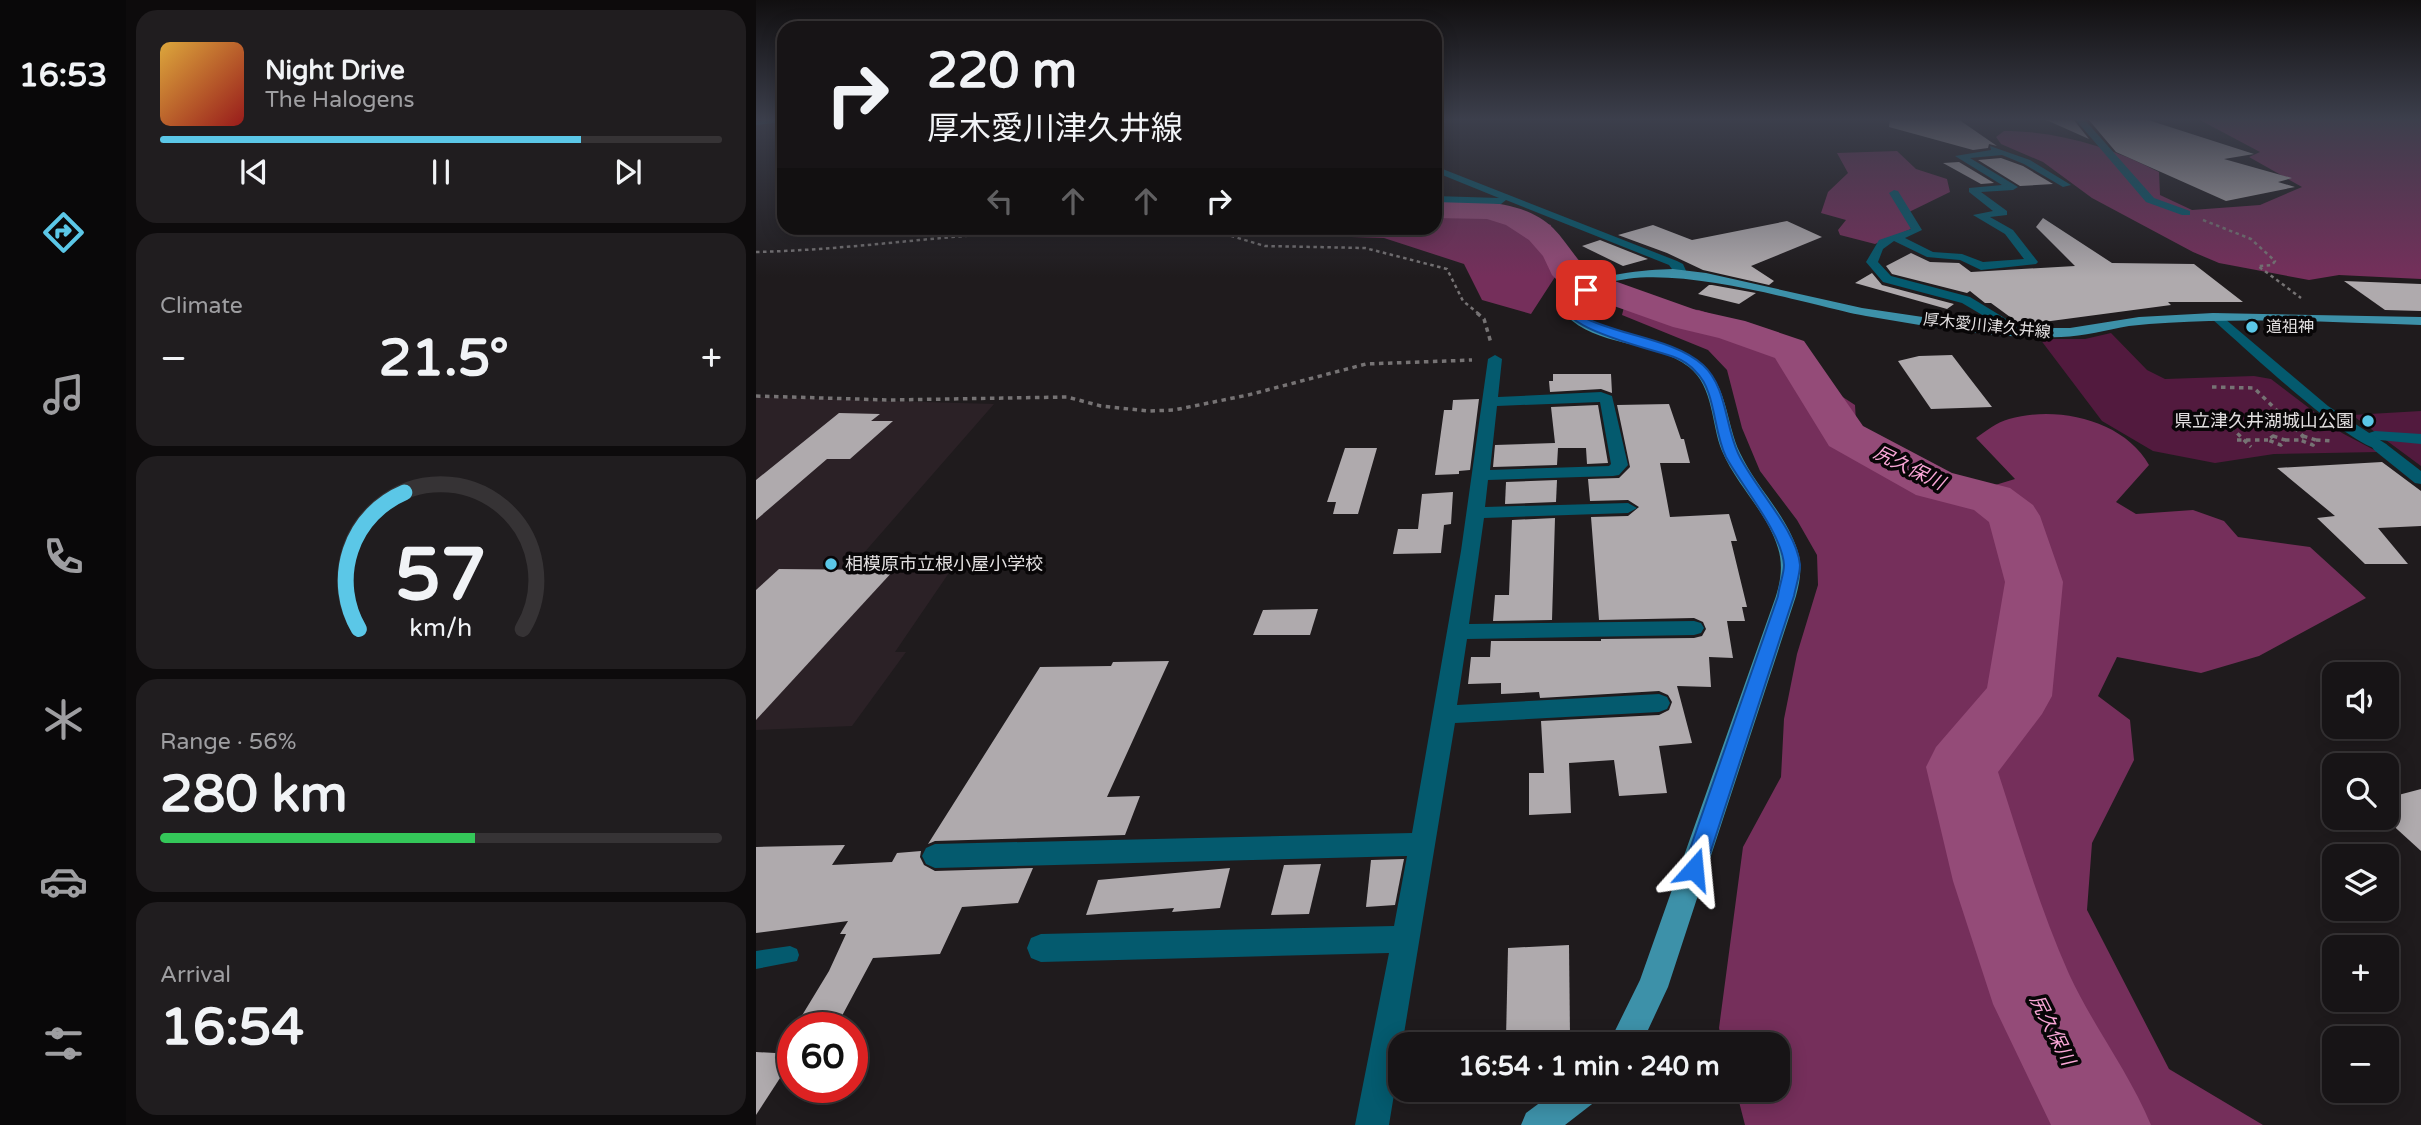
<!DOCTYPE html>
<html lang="en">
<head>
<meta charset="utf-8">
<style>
  :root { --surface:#171416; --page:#201d1f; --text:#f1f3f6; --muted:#9e9ea1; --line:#363335; --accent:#5bc7e7 }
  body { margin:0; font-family:"Varela Round","Noto Sans JP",sans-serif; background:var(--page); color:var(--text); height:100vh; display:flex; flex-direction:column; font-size:26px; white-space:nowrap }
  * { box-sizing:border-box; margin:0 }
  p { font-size:23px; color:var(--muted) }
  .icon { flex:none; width:38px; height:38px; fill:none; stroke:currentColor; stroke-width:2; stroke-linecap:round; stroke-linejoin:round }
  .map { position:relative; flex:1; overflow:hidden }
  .panel { display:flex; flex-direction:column; gap:10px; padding:10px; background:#0d0b0c; width:630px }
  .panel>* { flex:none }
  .banner { position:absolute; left:21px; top:21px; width:665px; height:214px; border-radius:21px; box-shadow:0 4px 18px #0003,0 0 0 2px var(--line); background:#171416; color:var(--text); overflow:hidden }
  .tools { position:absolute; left:1566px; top:662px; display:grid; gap:14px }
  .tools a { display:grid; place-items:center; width:77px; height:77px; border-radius:14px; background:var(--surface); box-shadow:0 4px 18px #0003,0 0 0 2px var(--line); font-size:35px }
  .speed { position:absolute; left:21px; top:1012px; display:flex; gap:14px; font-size:35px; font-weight:700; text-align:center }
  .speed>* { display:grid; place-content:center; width:91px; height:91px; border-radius:50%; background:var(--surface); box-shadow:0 4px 18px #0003,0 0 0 2px var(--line); line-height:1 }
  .speed .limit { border:10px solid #d22; background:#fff; color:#111 }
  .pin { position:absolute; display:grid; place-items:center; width:60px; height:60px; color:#fff; margin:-30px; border-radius:14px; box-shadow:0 4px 10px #0006 }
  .me { position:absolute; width:77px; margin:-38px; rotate:18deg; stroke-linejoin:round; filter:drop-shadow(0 0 5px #0008) }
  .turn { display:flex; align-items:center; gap:24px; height:147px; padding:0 35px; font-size:32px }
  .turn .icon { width:91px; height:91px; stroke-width:2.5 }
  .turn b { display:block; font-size:49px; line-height:60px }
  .lanes { display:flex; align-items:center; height:66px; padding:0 35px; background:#0003; justify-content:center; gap:35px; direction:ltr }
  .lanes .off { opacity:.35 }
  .big { font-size:52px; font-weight:700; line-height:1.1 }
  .panel .card { flex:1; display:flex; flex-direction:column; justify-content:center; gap:10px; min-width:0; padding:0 24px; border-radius:21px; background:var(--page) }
  .panel .dial { align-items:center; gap:0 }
  .dial svg { height:182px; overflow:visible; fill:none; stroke:var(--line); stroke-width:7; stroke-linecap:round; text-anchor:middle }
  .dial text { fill:var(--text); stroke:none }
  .song { display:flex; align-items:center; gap:21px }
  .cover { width:84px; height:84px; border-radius:10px; background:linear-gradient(135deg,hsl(40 70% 55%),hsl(0 70% 35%)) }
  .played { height:7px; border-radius:4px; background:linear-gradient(90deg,var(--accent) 75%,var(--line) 75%) }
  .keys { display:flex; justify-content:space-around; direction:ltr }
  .heat { display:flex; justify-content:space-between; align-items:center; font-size:38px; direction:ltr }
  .charge { height:10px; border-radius:5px; background:linear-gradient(90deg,#34c759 56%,var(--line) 0) }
  .trip { position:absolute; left:632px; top:1032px; width:402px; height:70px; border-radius:21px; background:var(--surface); box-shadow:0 4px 18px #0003,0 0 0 2px var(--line); font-weight:700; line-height:70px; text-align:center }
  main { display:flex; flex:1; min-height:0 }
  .dock { display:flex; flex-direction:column; width:126px; justify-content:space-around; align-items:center; background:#090809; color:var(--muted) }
  .dock .icon { width:49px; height:49px }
  .dock .active { color:var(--accent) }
  .dock b { font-size:32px; color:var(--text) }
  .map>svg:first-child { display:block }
  .built { fill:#2b2126 }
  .green { fill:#521a3e }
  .forest { fill:#752f5b }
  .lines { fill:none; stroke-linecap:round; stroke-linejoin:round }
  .river { fill:#944b78; fill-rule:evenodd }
  .building { fill:#afaaad }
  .path-far1 { stroke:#767374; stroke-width:2.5; stroke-dasharray:3.5 3.5; stroke-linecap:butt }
  .path { stroke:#767374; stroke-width:3.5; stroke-dasharray:4.5 4.5; stroke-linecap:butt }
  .service { fill:#045a6e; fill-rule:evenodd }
  .pedestrian { fill:#045a6e; fill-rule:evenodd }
  .minor { fill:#045a6e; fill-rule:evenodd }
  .tertiary { fill:#045a6e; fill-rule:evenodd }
  .primary { fill:#3d91a9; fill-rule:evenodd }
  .route { fill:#1a73e8; stroke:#114b97; stroke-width:2 }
  .poi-dot { fill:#5bc7e7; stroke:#080607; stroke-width:2.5 }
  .labels { text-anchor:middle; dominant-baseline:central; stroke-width:7; stroke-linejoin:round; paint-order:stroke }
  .far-street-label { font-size:16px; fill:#e3e0e1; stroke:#080607 }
  .far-poi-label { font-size:16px; fill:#e3e0e1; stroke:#080607; text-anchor:start }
  .poi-label { font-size:18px; fill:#e3e0e1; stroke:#080607; text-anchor:end }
  .water-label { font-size:19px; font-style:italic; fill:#faa7d7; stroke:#080607 }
</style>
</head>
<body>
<main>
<nav class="dock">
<b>16:53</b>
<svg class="icon active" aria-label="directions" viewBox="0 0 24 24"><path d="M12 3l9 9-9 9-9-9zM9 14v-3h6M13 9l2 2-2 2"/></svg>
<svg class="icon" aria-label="music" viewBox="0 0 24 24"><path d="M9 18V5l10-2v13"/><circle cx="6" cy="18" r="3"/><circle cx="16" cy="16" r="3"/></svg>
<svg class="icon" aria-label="phone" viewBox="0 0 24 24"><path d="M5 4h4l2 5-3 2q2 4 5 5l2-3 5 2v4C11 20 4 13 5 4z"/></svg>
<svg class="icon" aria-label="climate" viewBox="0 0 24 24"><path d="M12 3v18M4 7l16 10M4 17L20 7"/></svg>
<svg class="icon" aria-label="car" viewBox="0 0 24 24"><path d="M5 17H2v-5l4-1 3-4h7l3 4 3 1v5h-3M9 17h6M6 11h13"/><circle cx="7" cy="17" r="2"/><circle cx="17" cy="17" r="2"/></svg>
<svg class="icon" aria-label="filters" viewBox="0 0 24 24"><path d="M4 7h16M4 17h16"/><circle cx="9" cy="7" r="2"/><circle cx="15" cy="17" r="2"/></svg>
</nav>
<section class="panel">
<div class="card">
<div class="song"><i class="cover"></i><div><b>Night Drive</b><p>The Halogens</p></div></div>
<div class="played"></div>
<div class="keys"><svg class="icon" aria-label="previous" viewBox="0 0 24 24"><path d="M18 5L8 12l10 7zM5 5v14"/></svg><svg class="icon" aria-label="pause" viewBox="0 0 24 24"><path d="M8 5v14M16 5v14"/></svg><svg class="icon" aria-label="next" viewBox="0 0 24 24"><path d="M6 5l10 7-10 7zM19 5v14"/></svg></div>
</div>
<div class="card"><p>Climate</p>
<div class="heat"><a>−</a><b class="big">21.5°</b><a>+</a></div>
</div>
<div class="card dial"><svg viewBox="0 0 100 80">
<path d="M14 69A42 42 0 1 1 86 69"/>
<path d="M14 69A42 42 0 0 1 34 9" stroke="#5bc7e7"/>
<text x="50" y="56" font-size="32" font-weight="700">57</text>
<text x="50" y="72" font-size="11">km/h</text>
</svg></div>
<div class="card"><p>Range · 56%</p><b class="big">280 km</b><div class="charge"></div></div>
<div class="card"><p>Arrival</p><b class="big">16:54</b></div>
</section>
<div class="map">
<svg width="1665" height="1125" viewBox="0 0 1665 1125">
  <rect width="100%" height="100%" fill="#1f1b1d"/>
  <polygon class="built" points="0,397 238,404 100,562 199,564 139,652 150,652 96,726 0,730"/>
  <g class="green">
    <polygon points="1355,333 1391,370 1409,379 1498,376 1515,379 1586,433 1622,452 1518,454 1459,463 1397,451 1346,421 1284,339 1329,339"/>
    <polygon points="1665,411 1665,466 1596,415"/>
  </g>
  <g class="forest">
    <path d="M1442 119H1665V279L1583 275 1553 280 1463 263 1437 252 1336 198 1287 162 1245 144 1240 137 1248 131C1302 131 1355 147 1403 172L1404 195 1436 210 1504 205 1546 187 1493 157 1504 152Z"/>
    <polygon points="1141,151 1160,169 1191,179 1194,192 1151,213 1155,229 1119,244 1084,235 1082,230 1090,220 1065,213 1072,192 1092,173 1081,153"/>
    <polygon points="715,201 795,225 799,277 775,314 726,300 708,264 628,238 530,235 500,228 679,228 679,202"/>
    <path d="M869 303 943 310 1009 332 1032 360 1040 390H1076L1099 405 1101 439 1169 473 1226 489 1259 479 1220 438C1230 431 1241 422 1253 419 1301 405 1368 420 1393 465L1360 502 1380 514 1437 510 1468 521 1482 537 1554 547 1610 598 1503 656 1445 673 1361 657 1342 696 1374 720 1378 760 1336 843 1331 910 1413 1069 1507 1125H989L980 1090H1022V1045H967L963 1028 987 847 1025 777 1028 719 1041 654 1062 585 1061 555 1041 520 1004 471 986 428 971 370 952 350 866 315Z"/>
  </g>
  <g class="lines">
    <path class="river" d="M679 200C719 201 766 199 797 228 812 243 820 261 836 273L940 310 989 321 1048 341 1107 426 1196 473 1254 488 1277 505 1284 516 1307 582 1296 696 1286 714 1242 772C1264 840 1284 909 1313 974 1337 1026 1373 1072 1395 1125H1295L1237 1004 1197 881 1170 767 1180 747 1231 688 1249 582 1233 522 1218 510 1160 495 1073 446 1019 358 963 338 917 327 810 289 796 275 787 256 773 240 750 225 731 219 679 218Z"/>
  </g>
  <g class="building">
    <polygon points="1134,119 1202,119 1241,146 1233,144 1232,148 1217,150 1133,127"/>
    <polygon points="1288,119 1317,119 1333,139"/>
    <polygon points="1332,119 1389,119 1498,154 1468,159 1536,178 1522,182 1539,187 1470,201 1360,152"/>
    <polygon points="1245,158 1267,166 1297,184 1264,186 1222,160"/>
    <polygon points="1203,162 1238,183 1225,184 1187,163"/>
    <polygon points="1287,218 1356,263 1438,264 1487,302 1412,302 1415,305 1265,325 1235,303 1229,303 1214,291 1211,293 1136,274 1130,266 1155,253 1174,262 1203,263 1215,272 1319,266 1280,227"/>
    <polygon points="1031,221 1066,237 995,266 1018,281 1013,285 947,270 911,253 862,235 897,225 936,240"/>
    <polygon points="844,240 892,259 867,266 826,246"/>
    <polygon points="1116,273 1126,285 1198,304 1191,309 1099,283"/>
    <polygon points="1588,281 1665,284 1665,311 1629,310"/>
    <polygon points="953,285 956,285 1000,293 983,304 942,294"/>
    <polygon points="1196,355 1212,376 1236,407 1175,409 1142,361 1163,356"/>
    <polygon points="797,374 855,374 856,393 845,389 794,392 793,381 797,381"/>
    <polygon points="723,399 714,470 703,471 703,474 679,475 688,410 696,410 697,400"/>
    <polygon points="913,404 925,439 928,439 934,463 904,463 914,517 973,514 981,541 975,541 991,607 986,607 989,621 971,621 977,658 953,657 955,687 921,686 936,743 903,746 911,793 863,796 858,760 813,763 815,813 773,815 773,773 788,773 785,721 903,715 913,710 916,702 912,695 903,691 784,698 783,692 745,694 745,683 712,684 715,657 734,657 735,641 845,641 845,639 938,638 946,636 950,629 947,622 938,618 843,620 835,517 872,516 883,507 872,500 834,501 832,479 863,478 874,467 861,405"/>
    <polygon points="842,405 852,463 831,464 830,448 802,448 801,465 737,467 739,445 799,443 795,407"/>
    <polygon points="83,413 124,414 115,421 137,421 94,459 71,459 0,520 0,480"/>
    <polygon points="589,448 621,448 602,514 577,514 580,502 571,502"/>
    <polygon points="1626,462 1665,491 1665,526 1622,528 1652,564 1609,564 1561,518 1579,516 1521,468"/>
    <polygon points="801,480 800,502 749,504 750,482"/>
    <polygon points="697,492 695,524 688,525 685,553 637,554 642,529 662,529 666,494"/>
    <polygon points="799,518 796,620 737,621 739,595 753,595 756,520"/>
    <polygon points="23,569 138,570 0,720 0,590"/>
    <polygon points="562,609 554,635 497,635 507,610"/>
    <polygon points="413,661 351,797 384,796 369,835 179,841 172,844 284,667 355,666 357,662"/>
    <polygon points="1665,789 1665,851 1631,820 1631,798"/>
    <polygon points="89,845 76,865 136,862 141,853 165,851 164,857 168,865 179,871 277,868 262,903 206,907 184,954 117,958 80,1027 39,1027 73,971 90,934 84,934 92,921 0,933 0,847"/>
    <polygon points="648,859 639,905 610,907 615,860"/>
    <polygon points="565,864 553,914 515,915 528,865"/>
    <polygon points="474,868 464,908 416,912 418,908 330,915 342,880"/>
    <polygon points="813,945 814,1036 750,1039 752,948"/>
    <polygon points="0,1052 37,1054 37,1058 0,1115"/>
  </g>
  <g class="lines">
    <g class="path-far1">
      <polyline points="1447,220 1495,239 1519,261 1516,265 1502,266 1545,298"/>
      <polyline points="448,228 509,246 609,248 691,269 707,301 723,314"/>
      <path d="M0 252C88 250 175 237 263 232 308 229 352 236 397 228"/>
    </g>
    <g class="path">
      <polyline points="721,313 728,319 735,343"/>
      <polyline points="1456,387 1498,388 1547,436"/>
      <polyline points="0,396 133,400 311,397 345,406 392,411 418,410 492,395 610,364 716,360"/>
      <polyline points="1475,427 1495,447"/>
      <polygon points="1517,436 1529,440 1525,445 1512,440"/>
      <polygon points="1547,436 1560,440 1557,445 1544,440"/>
      <polyline points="1481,440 1512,440"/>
      <polyline points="1529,440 1544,440"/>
      <polyline points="1560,440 1576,441"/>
    </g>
    <polygon class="service" points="34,946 41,949 43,955 41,961 0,969 0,951"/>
    <polygon class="pedestrian" points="1619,431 1665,434 1665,444 1613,439 1611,436 1613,433"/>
    <g class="minor">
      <polygon points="28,119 28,122 0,125 0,121"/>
      <polygon points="1319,119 1328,119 1398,198 1434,211 1434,215 1426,215 1390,202"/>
      <polygon points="1234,146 1274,160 1315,185 1307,187 1268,164 1246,155 1214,158 1262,187 1257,190 1225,192 1251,211 1251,215 1234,217 1257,230 1282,262 1280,264 1225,270 1204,260 1171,257 1138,241 1127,249 1122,262 1135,276 1214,297 1265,328 1267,331 1260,335 1206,303 1127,282 1110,262 1123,240 1155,229 1133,193 1138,190 1142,191 1166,230 1149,238 1177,252 1206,254 1227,262 1268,259 1249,234 1217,215 1237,211 1213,192 1213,188 1246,185 1199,156 1235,150"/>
      <polygon points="679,166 921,261 927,264 931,273 921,276 913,265 750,200 745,204 679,202 679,196 743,198 679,172"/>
      <path d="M739 355 746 359 742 397 845 392 856 396 872 465 863 475 857 476 732 480 729 507 872 503 881 508 872 513 728 518 713 624 938 621 945 623 948 628 945 633 938 635 711 639 701 705 903 694 911 697 914 703 911 709 903 712 699 723 633 1125H599L633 953 285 962 275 958 271 948 275 938 285 934 638 926 651 856 179 868 170 864 166 856 170 848 179 844 656 833 705 551 732 359ZM844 402 855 464 853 466 734 470 741 406Z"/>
      <polygon points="1624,442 1630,444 1665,471 1665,484 1659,483 1618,450 1616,447"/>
    </g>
    <path class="tertiary" d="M1462 313 1572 406 1630 444 1632 447 1630 450C1603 457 1483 342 1457 320L1455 317Z"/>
    <g class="primary">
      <path d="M917 269 950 273 1106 308 1187 320 1268 328H1314L1383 317 1457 313 1665 317V325C1594 323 1523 319 1453 321 1426 322 1400 323 1373 326 1351 330 1328 336 1305 337 1240 339 1174 327 1110 316 1051 306 857 240 821 307 828 330 920 342 944 362 972 385 970 424 984 453 1000 487 1029 513 1041 549 1047 565 1044 581 1040 596L912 987 885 1045H852L884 980 1020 596C1025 580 1027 564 1022 548 1011 512 981 486 966 451 955 424 958 387 933 367 898 340 839 347 810 315L809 307C811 303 813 296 817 293 835 273 891 270 917 269Z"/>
      <polygon points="801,1090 845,1090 840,1101 809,1125 765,1125 770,1113"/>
    </g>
  </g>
  <linearGradient id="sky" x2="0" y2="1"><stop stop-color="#110f10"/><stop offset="0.43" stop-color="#3c3f4c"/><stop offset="1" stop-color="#3c3f4c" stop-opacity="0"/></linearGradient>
  <rect width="1665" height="277" fill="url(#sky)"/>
  <path class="route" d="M826 288 835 290 821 302 825 316C862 336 917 338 947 365 971 387 969 426 982 453 997 486 1041 530 1044 565 1044 574 1040 586 1038 596L949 869 946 876 938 879 930 876 927 869 1022 596C1023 586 1028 574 1028 565 1026 533 985 485 970 457 957 431 960 391 940 372 935 366 926 360 918 357 902 350 761 321 826 288Z"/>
  <g class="poi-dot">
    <circle cx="1496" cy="327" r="7"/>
    <circle cx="1612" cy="421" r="7"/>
    <circle cx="75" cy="564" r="7"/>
  </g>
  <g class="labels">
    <g class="far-street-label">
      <text transform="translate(1231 326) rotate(6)">厚木愛川津久井線</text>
    </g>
    <g class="far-poi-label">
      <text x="1510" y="327">道祖神</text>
    </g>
    <g class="poi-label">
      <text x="1598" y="421">県立津久井湖城山公園</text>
      <text x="89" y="564" text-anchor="start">相模原市立根小屋小学校</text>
    </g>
    <g class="water-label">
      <text transform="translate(1153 468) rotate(26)">尻久保川</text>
      <text transform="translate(1296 1030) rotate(63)">尻久保川</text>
    </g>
  </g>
</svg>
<div class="tools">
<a><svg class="icon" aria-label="sound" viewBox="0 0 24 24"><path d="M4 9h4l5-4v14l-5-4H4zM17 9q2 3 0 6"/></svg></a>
<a><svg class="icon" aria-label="search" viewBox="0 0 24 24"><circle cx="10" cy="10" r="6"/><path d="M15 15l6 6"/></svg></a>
<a><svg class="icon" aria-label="layers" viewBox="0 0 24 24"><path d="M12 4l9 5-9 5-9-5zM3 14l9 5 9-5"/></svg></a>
<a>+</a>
<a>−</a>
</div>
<div class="speed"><div class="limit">60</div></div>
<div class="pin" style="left:830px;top:290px;background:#d93025"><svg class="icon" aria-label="arrive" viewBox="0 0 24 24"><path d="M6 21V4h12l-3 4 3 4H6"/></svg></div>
<svg class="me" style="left:938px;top:869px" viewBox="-20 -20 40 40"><path d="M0-17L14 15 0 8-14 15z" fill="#1a73e8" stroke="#fff" stroke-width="4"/></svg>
<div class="trip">16:54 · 1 min · 240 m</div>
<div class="banner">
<div class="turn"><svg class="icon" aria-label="right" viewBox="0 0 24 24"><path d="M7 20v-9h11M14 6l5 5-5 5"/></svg><div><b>220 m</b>厚木愛川津久井線</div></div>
<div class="lanes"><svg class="icon off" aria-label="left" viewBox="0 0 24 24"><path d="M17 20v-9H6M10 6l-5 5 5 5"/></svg><svg class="icon off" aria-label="ahead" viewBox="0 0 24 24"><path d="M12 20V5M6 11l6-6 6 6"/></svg><svg class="icon off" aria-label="ahead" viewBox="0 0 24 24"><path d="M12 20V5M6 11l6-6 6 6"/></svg><svg class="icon" aria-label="right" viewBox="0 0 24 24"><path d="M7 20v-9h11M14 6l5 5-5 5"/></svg></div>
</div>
</div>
</main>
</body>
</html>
